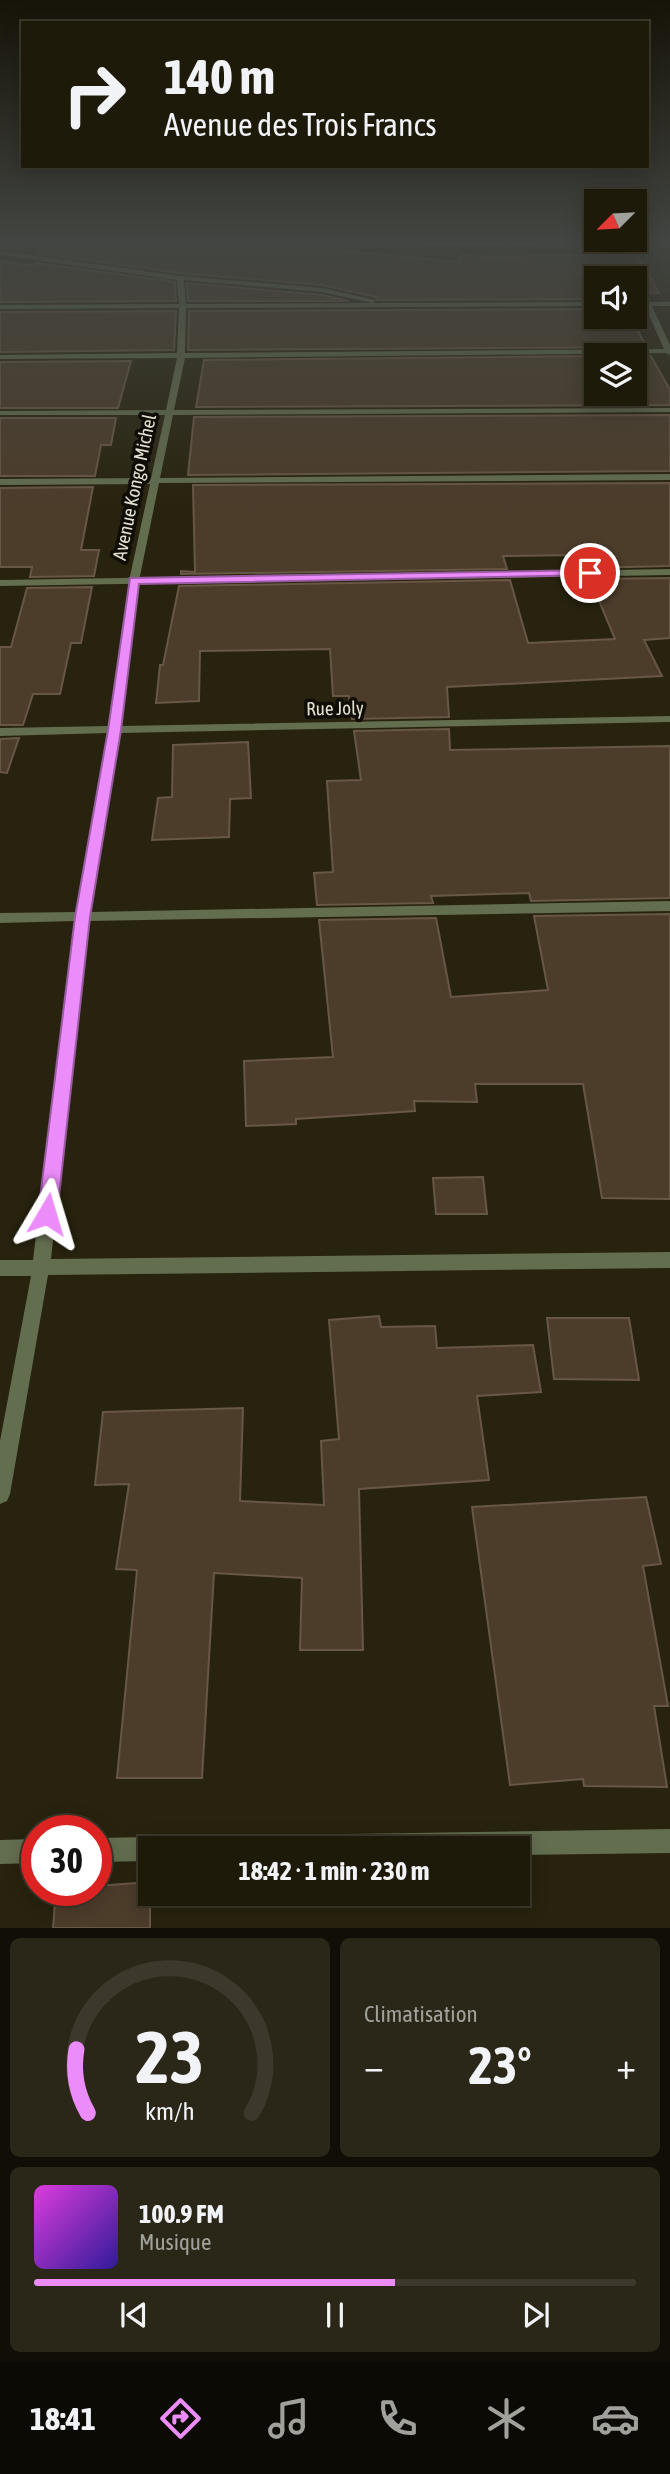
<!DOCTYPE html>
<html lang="fr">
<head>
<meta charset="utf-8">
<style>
  :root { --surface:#1e1a0a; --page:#2b2718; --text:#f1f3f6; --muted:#a1a19c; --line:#3c382b; --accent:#ec8cfa }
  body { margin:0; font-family:"Asap Condensed",sans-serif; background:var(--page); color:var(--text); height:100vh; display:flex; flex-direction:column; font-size:26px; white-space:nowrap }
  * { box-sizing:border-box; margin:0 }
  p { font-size:23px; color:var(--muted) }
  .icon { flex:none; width:38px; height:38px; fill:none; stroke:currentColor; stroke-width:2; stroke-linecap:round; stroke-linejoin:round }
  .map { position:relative; height:1928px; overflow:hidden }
  .sheet { display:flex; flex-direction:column; gap:10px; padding:10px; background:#100e06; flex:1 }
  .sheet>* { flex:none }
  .top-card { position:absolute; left:21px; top:21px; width:628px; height:147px; border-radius:0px; box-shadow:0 4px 18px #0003,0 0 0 2px var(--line); background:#1e1a0a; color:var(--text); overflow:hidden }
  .needle { width:46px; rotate:246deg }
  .buttons { position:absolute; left:584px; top:189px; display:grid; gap:14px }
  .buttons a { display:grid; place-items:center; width:63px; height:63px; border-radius:0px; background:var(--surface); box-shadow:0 4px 18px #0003,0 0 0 2px var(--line); font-size:35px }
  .speed { position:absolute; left:21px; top:1815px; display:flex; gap:14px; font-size:35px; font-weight:700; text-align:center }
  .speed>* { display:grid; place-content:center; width:91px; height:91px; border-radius:50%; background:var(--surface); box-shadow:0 4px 18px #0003,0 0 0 2px var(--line); line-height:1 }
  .speed .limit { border:10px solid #d22; background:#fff; color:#111 }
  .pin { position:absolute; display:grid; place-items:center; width:60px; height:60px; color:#fff; margin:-30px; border:4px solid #fff; border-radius:50%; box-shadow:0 2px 7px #0007 }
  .me { position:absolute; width:77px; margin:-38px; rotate:7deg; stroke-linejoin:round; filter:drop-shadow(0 0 5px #0008) }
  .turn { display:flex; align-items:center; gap:24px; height:147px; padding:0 28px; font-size:32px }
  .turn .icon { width:91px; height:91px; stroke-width:2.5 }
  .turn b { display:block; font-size:49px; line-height:60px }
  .big { font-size:52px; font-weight:700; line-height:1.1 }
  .sheet .widget { flex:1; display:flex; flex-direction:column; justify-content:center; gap:10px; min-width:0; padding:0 24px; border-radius:10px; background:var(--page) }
  .sheet .dial { align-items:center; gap:0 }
  .dial svg { height:182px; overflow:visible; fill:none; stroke:var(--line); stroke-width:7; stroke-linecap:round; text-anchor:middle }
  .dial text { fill:var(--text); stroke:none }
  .song { display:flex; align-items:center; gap:21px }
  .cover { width:84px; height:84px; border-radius:10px; background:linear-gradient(135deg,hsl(300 70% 55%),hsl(250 70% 35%)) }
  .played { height:7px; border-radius:4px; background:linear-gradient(90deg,var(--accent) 60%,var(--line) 60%) }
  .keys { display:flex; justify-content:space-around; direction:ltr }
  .heat { display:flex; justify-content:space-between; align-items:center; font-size:38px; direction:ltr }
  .sheet .tiles { flex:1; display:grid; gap:10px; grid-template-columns:1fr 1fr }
  .widget:last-child { grid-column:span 2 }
  .trip { position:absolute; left:138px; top:1836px; width:392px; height:70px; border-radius:0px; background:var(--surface); box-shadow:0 4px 18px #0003,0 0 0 2px var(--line); font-weight:700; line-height:70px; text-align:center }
  .menu { display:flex; height:112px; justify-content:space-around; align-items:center; background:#0c0a04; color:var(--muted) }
  .menu .icon { width:49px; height:49px }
  .menu .on { color:var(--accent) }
  .menu b { font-size:32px; color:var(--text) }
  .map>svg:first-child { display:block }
  .building { fill:#4c3c2a; stroke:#685745; stroke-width:2 }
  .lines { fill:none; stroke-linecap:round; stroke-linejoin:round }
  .minor { fill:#636e4f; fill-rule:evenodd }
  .tertiary { fill:#636e4f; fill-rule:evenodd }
  .route { fill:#ec8cfa; stroke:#995ba2; stroke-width:2 }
  .labels { text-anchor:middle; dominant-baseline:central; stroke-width:7; stroke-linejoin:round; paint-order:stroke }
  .street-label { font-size:19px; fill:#e4e1d4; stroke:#0f0d05 }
</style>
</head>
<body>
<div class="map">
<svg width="670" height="1928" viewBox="0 0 670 1928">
  <rect width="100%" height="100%" fill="#28230e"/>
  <g class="building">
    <polygon points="37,241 324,241 316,248 460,262 460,255 529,258 528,255 638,255 659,293 635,294 635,278 597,278 597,299 377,300 376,297 322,285 180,273 36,253"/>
    <polygon points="0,261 35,266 35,263 175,282 176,301 0,302"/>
    <polygon points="187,283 322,295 349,301 188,301"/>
    <polygon points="597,309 597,317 632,317 646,347 188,350 189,311"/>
    <polygon points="176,311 174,350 0,352 0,312"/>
    <polygon points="597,356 597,394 635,394 635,356 651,356 670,390 670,405 196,407 204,360"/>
    <polygon points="131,361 118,408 0,408 0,362"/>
    <polygon points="670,415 670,471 188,475 194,417"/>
    <polygon points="0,418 116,418 111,445 101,445 95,476 0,476"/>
    <polygon points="670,483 670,566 585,568 580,557 576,555 503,556 507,569 181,574 181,571 195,572 193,485"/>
    <polygon points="93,487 81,550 99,550 94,576 30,577 32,567 0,567 0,488"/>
    <polygon points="670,578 670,638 644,640 662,676 447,687 449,717 352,719 349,696 333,696 330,649 200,651 199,701 156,703 160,665 163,665 179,586 510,580 528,643 615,639 590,579"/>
    <polygon points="92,587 81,643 71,643 60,694 33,694 23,725 0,725 0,647 11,647 27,588"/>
    <polygon points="449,729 450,750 670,746 670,898 531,901 529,893 431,896 433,903 317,905 314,873 333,872 327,781 361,780 354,731"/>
    <polygon points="19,738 7,773 0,772 0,739"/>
    <polygon points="248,742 251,798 230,799 229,837 152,840 158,798 172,797 173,745"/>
    <polygon points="670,914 670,1199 602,1198 583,1084 475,1084 477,1102 414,1101 415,1111 296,1119 296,1124 246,1126 244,1061 333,1057 319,920 436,918 451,997 548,990 534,916"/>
    <polygon points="483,1177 487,1214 436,1214 433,1178"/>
    <polygon points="379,1316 381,1327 435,1326 437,1348 533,1345 541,1392 477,1396 489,1480 359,1489 363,1650 300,1650 302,1578 214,1573 202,1778 117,1778 137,1570 116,1569 129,1484 95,1485 103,1412 243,1408 240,1501 324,1505 321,1441 339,1439 329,1320"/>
    <polygon points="547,1318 629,1318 639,1380 554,1379"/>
    <polygon points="646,1497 661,1564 643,1566 668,1706 654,1706 667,1787 584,1786 583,1779 510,1785 472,1507"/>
    <polygon points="150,1882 150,1928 53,1928 56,1890 96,1890 96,1886"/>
  </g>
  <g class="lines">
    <g class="minor">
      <polygon points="387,241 670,243 670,247 424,246"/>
      <path d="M0 251 180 276 322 288 375 300 373 303 597 302V306L186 308 185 353 664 349 645 306H635V302H670V306H652L670 345V355L666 353 185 358 174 410 670 408V412L173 415 160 478 670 474V480L159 483 139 581 121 726 670 716V722L120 733 90 912 670 901V911L88 921 51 1259 670 1252V1268L48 1275 10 1494 7 1501 0 1504V1441L31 1276H0V1260H33L75 921 0 923V913L76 912 109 733 0 736V728L110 726 129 581 150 484 0 485V479L151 478 165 415H0V411L166 410 177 358 0 359V355L177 353 179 308 0 309V305L179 304 177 280 0 255ZM184 280 322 292 373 303 186 304Z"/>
      <polygon points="670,1829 670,1853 518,1855 518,1848 217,1848 221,1840 229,1836"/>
      <polygon points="150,1837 158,1841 161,1848 150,1848 150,1861 96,1862 96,1838"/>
      <polygon points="37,1839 37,1863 0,1864 0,1840"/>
    </g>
    <polygon class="tertiary" points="670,569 670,575 0,586 0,580"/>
  </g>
  <linearGradient id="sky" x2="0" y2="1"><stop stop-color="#161308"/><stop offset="0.47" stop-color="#424541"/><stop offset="1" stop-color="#424541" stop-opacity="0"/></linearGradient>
  <rect width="670" height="511" fill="url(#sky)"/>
  <polygon class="route" points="590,570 595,573 594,575 139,584 121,730 90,917 57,1214 54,1220 47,1222 41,1220 38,1214 75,917 108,730 130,578"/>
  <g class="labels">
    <g class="street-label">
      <text transform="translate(134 487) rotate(-78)">Avenue Kongo Michel</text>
      <text transform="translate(335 708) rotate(-1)">Rue Joly</text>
    </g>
  </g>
</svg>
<div class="buttons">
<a><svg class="needle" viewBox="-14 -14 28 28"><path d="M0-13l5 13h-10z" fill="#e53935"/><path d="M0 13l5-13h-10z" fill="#a1a19c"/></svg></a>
<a><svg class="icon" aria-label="sound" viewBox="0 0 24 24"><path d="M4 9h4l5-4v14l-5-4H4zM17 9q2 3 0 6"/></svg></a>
<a><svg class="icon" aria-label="layers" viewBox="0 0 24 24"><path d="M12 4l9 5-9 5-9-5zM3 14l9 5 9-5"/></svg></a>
</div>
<div class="speed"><div class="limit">30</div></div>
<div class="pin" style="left:590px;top:573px;background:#d93025"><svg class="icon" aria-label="arrive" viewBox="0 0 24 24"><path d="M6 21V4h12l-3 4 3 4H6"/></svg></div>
<svg class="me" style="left:47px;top:1214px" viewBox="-20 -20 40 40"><path d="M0-17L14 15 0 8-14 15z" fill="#ec8cfa" stroke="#fff" stroke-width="4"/></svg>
<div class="trip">18:42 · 1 min · 230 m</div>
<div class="top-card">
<div class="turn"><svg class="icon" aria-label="right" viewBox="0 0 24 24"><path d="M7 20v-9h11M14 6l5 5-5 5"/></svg><div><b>140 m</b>Avenue des Trois Francs</div></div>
</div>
</div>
<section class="sheet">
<div class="tiles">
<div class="widget dial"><svg viewBox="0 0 100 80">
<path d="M14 69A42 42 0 1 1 86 69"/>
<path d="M14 69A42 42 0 0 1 9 41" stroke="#ec8cfa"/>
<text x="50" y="56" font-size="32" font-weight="700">23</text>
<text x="50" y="72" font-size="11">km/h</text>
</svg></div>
<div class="widget"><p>Climatisation</p>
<div class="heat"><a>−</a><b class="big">23°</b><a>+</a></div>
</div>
<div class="widget">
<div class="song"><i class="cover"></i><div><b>100.9 FM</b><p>Musique</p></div></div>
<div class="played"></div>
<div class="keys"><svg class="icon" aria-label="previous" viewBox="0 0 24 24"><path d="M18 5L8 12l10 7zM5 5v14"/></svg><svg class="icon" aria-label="pause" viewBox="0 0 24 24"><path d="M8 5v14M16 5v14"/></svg><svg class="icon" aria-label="next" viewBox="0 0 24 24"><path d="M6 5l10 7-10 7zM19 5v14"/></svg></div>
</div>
</div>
</section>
<nav class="menu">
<b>18:41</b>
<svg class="icon on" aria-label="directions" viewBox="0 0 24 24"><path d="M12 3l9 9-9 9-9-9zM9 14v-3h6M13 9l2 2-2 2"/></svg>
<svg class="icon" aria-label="music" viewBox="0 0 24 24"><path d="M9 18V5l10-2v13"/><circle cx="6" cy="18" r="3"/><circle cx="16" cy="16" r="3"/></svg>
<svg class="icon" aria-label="phone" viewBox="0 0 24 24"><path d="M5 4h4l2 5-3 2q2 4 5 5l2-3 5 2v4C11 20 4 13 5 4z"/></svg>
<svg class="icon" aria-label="climate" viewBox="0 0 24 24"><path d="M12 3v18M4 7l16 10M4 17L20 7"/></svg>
<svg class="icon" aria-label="car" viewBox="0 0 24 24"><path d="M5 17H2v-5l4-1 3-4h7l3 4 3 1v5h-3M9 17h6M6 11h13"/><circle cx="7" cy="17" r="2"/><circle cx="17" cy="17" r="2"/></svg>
</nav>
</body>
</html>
